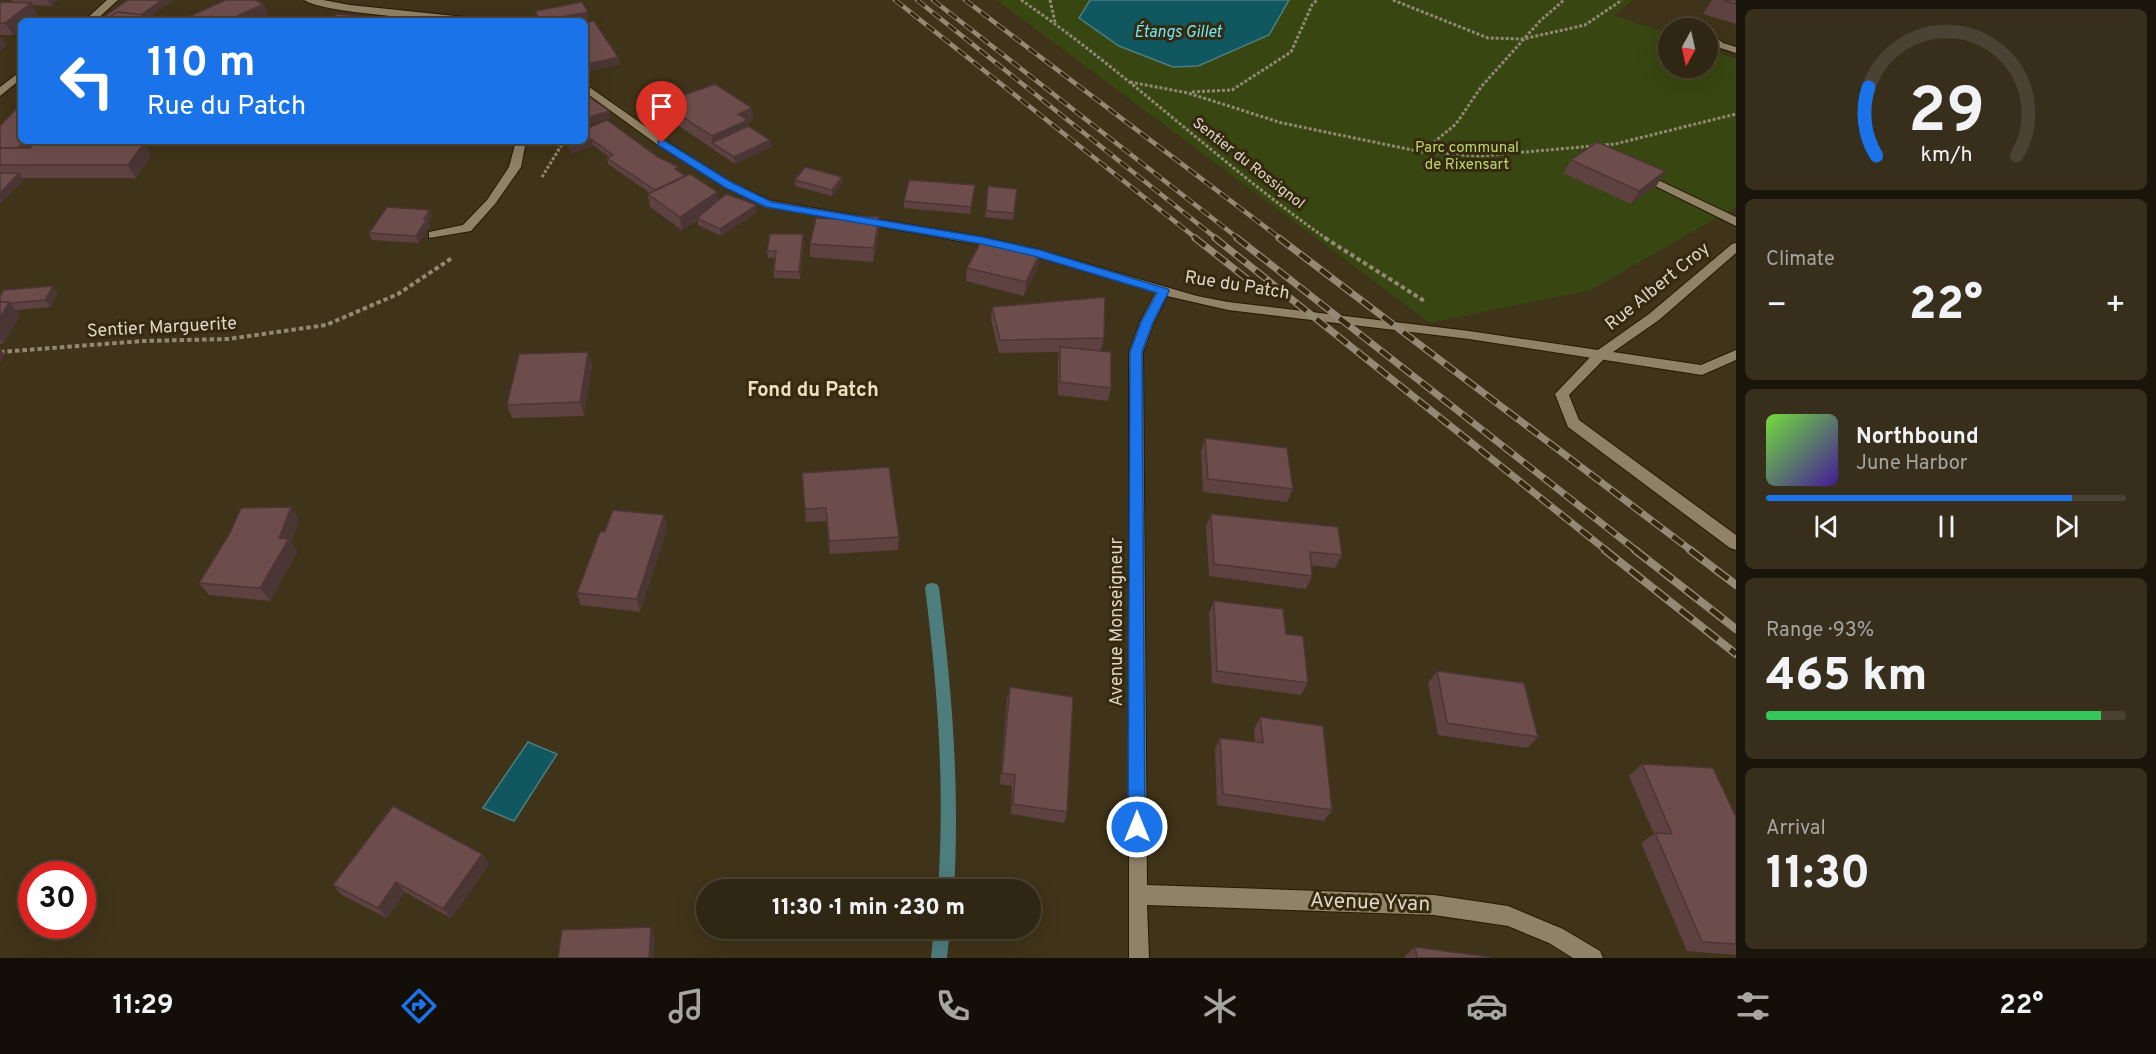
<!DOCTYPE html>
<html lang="en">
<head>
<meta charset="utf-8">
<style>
  :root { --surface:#2f2613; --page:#372e1c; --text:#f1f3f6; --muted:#a7a5a0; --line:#4a4333; --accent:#1a73e8 }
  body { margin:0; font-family:Overpass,sans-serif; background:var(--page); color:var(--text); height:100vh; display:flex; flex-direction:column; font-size:22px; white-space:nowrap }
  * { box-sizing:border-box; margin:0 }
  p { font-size:20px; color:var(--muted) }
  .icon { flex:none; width:33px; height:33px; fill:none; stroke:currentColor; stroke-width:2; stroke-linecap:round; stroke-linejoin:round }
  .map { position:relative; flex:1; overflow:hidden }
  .panel { display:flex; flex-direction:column; gap:9px; padding:9px; background:#1a150a; width:420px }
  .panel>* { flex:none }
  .hud { position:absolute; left:18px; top:18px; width:570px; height:126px; border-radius:9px; box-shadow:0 6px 24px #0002,0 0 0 2px var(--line); background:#1a73e8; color:#fff; overflow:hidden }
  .needle { width:39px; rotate:188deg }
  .tools { position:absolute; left:1658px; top:18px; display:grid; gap:12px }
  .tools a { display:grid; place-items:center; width:60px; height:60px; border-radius:50%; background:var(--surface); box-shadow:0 6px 24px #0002,0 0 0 2px var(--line); font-size:30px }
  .speed { position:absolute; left:18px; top:861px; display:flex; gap:12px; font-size:30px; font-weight:700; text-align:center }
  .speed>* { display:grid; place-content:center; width:78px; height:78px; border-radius:50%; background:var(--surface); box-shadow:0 6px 24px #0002,0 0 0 2px var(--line); line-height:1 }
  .speed .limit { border:9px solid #d22; background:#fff; color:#111 }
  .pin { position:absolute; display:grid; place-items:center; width:51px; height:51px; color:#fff; margin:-62px -26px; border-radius:50% 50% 50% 0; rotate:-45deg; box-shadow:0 0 6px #0007 }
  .pin .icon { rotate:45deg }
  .me { position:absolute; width:66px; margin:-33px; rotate:0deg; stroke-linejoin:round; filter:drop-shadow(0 0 4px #0008) }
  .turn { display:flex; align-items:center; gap:21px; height:126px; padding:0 30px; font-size:27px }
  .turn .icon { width:78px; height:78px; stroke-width:2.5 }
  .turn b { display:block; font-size:42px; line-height:51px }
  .big { font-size:45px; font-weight:800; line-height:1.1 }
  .panel .widget { flex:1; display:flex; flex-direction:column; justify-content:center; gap:9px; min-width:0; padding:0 21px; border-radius:9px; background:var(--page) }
  .panel .dial { align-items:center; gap:0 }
  .dial svg { height:156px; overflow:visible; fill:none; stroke:var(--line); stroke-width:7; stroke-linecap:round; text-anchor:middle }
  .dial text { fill:var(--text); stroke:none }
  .song { display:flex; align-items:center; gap:18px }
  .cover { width:72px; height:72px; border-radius:9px; background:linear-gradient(135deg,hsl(100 70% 55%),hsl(260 70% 35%)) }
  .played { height:6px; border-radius:3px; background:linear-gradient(90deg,var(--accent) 85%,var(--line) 85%) }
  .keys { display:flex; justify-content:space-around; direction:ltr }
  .heat { display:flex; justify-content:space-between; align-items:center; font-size:33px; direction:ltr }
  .charge { height:9px; border-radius:4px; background:linear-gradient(90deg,#34c759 93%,var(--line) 0) }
  .trip { position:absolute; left:696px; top:879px; width:345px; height:60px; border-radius:30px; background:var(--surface); box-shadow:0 6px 24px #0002,0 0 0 2px var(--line); font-weight:800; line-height:60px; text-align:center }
  .menu { display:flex; height:96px; justify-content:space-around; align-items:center; background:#130f08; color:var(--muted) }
  .menu .icon { width:42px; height:42px }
  .menu .on { color:var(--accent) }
  .menu b { font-size:27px; color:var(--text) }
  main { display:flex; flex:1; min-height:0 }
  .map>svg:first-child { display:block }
  .green { fill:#384611 }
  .water { fill:#11575f; stroke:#4e7d7e; stroke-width:1.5 }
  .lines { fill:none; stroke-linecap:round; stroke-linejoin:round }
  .stream { fill:#4e7d7e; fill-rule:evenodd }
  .lane-casing { stroke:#261a02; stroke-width:2 }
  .street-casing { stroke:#261a02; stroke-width:2 }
  .secondary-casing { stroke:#261a02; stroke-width:2 }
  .path-far1 { stroke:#928974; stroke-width:3; stroke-dasharray:3 2; stroke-linecap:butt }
  .path { stroke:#928974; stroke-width:4; stroke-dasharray:4.5 3; stroke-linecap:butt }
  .lane { fill:#8f8266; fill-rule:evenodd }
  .street { fill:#8f8266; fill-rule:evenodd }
  .secondary { fill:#8f8266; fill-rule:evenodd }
  .rail-far2-casing { stroke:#938975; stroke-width:4.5 }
  .rail-far1-casing { stroke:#938975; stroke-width:7 }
  .rail-casing { stroke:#938975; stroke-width:8 }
  .rail-far2 { stroke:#35290f; stroke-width:3; stroke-dasharray:10; stroke-linecap:butt }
  .rail-far1 { stroke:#35290f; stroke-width:4.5; stroke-dasharray:13; stroke-linecap:butt }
  .rail { stroke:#35290f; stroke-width:5; stroke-dasharray:16; stroke-linecap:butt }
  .wall { fill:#5e4241 }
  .shaded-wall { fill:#4c3635 }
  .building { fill:#6d4d4c; stroke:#4c3635; stroke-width:1.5 }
  .route { fill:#1a73e8; stroke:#114b97; stroke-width:1.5 }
  .labels { text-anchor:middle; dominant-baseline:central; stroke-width:6; stroke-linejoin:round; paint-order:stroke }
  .far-park-label { font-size:15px; fill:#b8d86c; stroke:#35290f }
  .far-street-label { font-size:15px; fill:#ded7c7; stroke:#35290f }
  .far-water-label { font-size:16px; font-style:italic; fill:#6ee9fa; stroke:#35290f }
  .street-label { font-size:18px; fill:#ded7c7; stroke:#35290f }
  .neighbourhood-label { font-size:20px; font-weight:bold; fill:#eddec0; stroke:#35290f }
  .near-street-label { font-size:21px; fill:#ded7c7; stroke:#35290f }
</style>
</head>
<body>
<main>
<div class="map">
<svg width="1736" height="958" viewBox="0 0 1736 958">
  <rect width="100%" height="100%" fill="#3f3319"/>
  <polygon class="green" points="997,0 1090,0 1079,17 1269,35 1289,0 1633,0 1614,15 1668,34 1668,68 1707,68 1707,48 1736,59 1736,207 1591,290 1430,323"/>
  <g class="water">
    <polygon points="1090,0 1289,0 1269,35 1198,66 1173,67 1119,46 1079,18"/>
    <polygon points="528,742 557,754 514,821 483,808"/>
  </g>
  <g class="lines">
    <g class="stream">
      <path d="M932 583 937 584 939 588C952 689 960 788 954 890H938C945 788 938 689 925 588L927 584Z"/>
      <polygon points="934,928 950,928 947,958 931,958"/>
    </g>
    <defs>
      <g id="lane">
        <polygon points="1707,30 1723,43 1736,47 1736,53 1717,47 1707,38"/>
        <polygon points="516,141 526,141 521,167 495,204 471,231 429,238 429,232 463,225 487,200 509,167"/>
        <polygon points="1601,349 1606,351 1608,354 1606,357 1569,395 1579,420 1736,535 1736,550 1730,548 1568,427 1555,394 1596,351"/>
      </g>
      <g id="street">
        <path d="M304 0H323L350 5 474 18 479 21C449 21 325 14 304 0Z"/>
        <polygon points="585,84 666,141 732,183 772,201 982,237 1036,249 1197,296 1228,302 1469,331 1598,350 1649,314 1732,244 1736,243 1736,253 1659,320 1613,352 1701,365 1736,350 1736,360 1702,375 1469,339 1228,310 1167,296 1154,322 1143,352 1147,885 1434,895 1508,906 1563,929 1600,951 1603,958 1573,958 1549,943 1508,926 1434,915 1147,905 1149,958 1129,958 1129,352 1140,322 1156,292 1034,256 982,245 765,206 724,187 658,145 585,92"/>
        <polygon points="1639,171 1736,217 1736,226 1635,176 1635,172"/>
      </g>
      <g id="secondary">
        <polygon points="107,0 118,0 95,21 84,21"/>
        <polygon points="21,71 21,79 0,96 0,87"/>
      </g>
    </defs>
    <use href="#lane" class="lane-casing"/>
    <use href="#street" class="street-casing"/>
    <use href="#secondary" class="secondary-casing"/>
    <g class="path-far1">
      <path d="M1021 0C1128 73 1221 165 1327 239"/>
      <polyline points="1050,0 1055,22"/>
      <polyline points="1393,0 1488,38 1523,39 1585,25 1622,0"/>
      <polyline points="1130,82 1188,93 1282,123 1422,152 1480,156 1615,144 1736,114"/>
      <polyline points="1192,92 1232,90 1291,52 1312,5 1317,0"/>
      <polyline points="1422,152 1456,124 1481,87 1540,21 1564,0"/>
      <polyline points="542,177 564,141"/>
    </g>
    <g class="path">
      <polyline points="1325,238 1426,302"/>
      <polyline points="0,352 143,341 228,339 326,325 398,294 452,258"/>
    </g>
    <use href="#lane" class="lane"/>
    <use href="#street" class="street"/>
    <use href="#secondary" class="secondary"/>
    <defs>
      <g id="rail-far2">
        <polyline points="895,0 1197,239"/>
        <polyline points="917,0 1217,239"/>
        <polyline points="933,0 1239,239"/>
        <polyline points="965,0 1281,239"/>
      </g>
      <g id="rail-far1">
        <polyline points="1195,238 1265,293"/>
        <polyline points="1215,238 1607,551"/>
        <polyline points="1237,238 1637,551"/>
        <polyline points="1279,238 1692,551"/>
      </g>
      <g id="rail">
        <polyline points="1605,550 1736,654"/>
        <polyline points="1635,550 1736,629"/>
        <polyline points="1690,550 1736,585"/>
      </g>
    </defs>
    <use href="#rail-far2" class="rail-far2-casing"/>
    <use href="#rail-far1" class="rail-far1-casing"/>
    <use href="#rail" class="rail-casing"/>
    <use href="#rail-far2" class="rail-far2"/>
    <use href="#rail-far1" class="rail-far1"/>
    <use href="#rail" class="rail"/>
  </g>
  <g class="wall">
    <polygon points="11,0 58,0 51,6 32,5 38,16 13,35 0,35 0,2 13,2"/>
    <polygon points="1712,0 1736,0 1736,24 1703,14"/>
    <polygon points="585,23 618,57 620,64 589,71 585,65"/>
    <polygon points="661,103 753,120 748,123 748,126 770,140 771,147 735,164 663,115"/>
    <polygon points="0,126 29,148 151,156 136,178 23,178 23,180 0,204"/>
    <polygon points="585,129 680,172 717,192 718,201 757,212 721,236 698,225 698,220 682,230 650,207 648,194 650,193 608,164 607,158 609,157 593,145 571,154"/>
    <polygon points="1571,160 1657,185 1631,204 1563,173"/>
    <polygon points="842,177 842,183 832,196 795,186 795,180"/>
    <polygon points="988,186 1017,189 1013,220 985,217"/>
    <polygon points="974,192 970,214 904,208 904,201"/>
    <polygon points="430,210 432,217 428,222 430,226 419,243 372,240 369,233"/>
    <polygon points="879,230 873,262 810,257 810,244"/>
    <polygon points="803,234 804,241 800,279 774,278 774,271 775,258 768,258 767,251"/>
    <polygon points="1038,267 1024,296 966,281 967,268"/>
    <polygon points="58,293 50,307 16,310 20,315 4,343 0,344 0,296"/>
    <polygon points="992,307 1104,338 1101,351 1111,388 1108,401 1058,395 1058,361 1059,352 999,353 991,320"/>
    <polygon points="588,352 592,365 584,416 512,418 507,405"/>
    <polygon points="1205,438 1293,489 1287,502 1203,492 1201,452"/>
    <polygon points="802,473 899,537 898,550 830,554 826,521 806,522"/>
    <polygon points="1211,514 1342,555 1335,568 1311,565 1312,576 1306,589 1209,576 1206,527"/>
    <polygon points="664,515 667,528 640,612 581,605 577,593 605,531"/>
    <polygon points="299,520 291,542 297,552 270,601 209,595 199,583"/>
    <polygon points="1214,601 1286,634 1308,683 1301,695 1212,683 1209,613"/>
    <polygon points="1437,671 1538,737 1527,748 1438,735 1428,683"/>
    <polygon points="1010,687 1067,812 1064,823 1011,814 1012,786 1000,784 1007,699"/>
    <polygon points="1260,717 1332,810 1324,821 1217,805 1215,749 1220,738 1255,742 1254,729"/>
    <polygon points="1642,764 1736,817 1736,955 1687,951 1641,843 1654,834 1629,776"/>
    <polygon points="482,854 489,864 451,918 405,892 387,918 342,895 333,885"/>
    <polygon points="1415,947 1490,958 1405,958 1405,956"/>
  </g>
  <g class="shaded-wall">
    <polygon points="47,0 58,0 51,6"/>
    <polygon points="162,0 174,0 146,20 146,21 135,21 135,20"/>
    <polygon points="31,3 38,16 31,21 21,21 21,29 13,35 5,23"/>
    <polygon points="264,4 269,16 258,21 231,21 231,19"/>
    <polygon points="588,12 589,18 574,21 541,21"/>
    <polygon points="0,35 7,46 0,51"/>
    <polygon points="618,57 620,64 589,71 588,64"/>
    <polygon points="752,108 753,120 748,123 749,133 712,143 712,136 738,114"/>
    <polygon points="609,111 610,118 585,126 585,119"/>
    <polygon points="591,139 593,145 571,154 569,148"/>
    <polygon points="770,140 771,147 735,164 734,157"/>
    <polygon points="24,141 35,141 18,159 14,153"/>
    <polygon points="144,143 151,156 136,178 128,165"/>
    <polygon points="1665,171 1657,185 1631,204 1639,191"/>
    <polygon points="19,173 23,180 0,204 0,193"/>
    <polygon points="842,177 842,183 832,196 832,190"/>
    <polygon points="717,192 719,205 697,218 698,220 682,230 680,217"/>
    <polygon points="757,205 757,212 721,236 720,229"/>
    <polygon points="430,210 432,217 428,222 430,226 419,243 416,236 424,219"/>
    <polygon points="879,217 879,230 873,262 874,248"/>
    <polygon points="803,234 804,241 800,279 799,272"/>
    <polygon points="1040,253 1038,267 1024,296 1026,282"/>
    <polygon points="53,286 58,293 50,307 45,300"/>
    <polygon points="9,302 20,315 4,343 0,339 0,318"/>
    <polygon points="0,348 5,355 0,364"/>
    <polygon points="588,352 592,365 584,416 580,402"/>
    <polygon points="291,507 299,520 291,542 297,552 270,601 260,588"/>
    <polygon points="664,515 667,528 640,612 637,599"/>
    <polygon points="482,854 489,864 451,918 443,909"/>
    <polygon points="396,882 405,892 387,918 378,908"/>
    <polygon points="651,927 655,937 654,958 649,958"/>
  </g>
  <g class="building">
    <polygon points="128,0 162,0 141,15 117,12 110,17 105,16"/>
    <polygon points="226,0 255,0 264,4 231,19 234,21 193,21 186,18"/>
    <polygon points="1723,0 1736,0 1736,4"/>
    <polygon points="0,2 31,3 5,23 0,23"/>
    <polygon points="582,2 588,12 540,21 535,11"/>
    <polygon points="117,12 143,15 135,21 104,21"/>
    <polygon points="337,14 404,20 330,21"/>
    <polygon points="594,21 618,57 588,64 585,60 585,23"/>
    <polygon points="715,84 752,108 738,114 748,120 712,136 661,103"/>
    <polygon points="585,94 609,111 585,119"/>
    <polygon points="19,106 21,106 21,141 24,141 18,148 0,148 0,126"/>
    <polygon points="607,120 658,157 679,167 675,169 685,176 655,190 607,158 613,155 591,139 569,148 571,141 585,141 585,129"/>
    <polygon points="748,126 770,140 734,157 712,143"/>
    <polygon points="1597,142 1665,171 1639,191 1571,160"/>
    <polygon points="144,143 128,165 0,165 0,148 30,148 32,145"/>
    <polygon points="805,167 842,177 832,190 795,180"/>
    <polygon points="0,173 19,173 0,193"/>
    <polygon points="690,174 717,192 680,217 648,194"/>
    <polygon points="909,180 975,185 971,207 904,201"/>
    <polygon points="988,186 1017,189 1014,213 986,211"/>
    <polygon points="726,194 757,205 720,229 697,218"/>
    <polygon points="387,207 430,210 424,219 427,219 416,236 369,233"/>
    <polygon points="837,215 879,217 874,248 810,244 816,218 836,219"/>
    <polygon points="770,234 803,234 799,272 774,271 776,251 767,251"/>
    <polygon points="982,240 1040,253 1026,282 967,268"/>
    <polygon points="53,286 45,300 11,303 9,302 0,302 0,296 4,290"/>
    <polygon points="1105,297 1104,338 1000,340 992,307"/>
    <polygon points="0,302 9,302 0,318"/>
    <polygon points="1060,347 1111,352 1111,388 1060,382"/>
    <polygon points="588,352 580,402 507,405 519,354"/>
    <polygon points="1205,438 1287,448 1293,489 1208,479"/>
    <polygon points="889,467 899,537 829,541 826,508 805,509 802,473"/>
    <polygon points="291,507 279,538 289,539 260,588 199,583 230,533 241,508"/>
    <polygon points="613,510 664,515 637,599 577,593 600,532 605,531"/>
    <polygon points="1211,514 1338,527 1342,555 1310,552 1312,576 1214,564"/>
    <polygon points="1214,601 1283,609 1286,634 1303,636 1308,683 1217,671"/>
    <polygon points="1437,671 1524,683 1538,737 1447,723"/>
    <polygon points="1010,687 1073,697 1067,812 1013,804 1015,775 1002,773"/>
    <polygon points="1260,717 1323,726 1332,810 1223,794 1220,738 1263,743"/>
    <polygon points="1642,764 1713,768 1736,817 1736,944 1702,942 1655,833 1672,834"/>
    <polygon points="393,806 482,854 443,909 396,882 378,908 333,885"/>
    <polygon points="651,927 649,958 558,958 562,930"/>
    <polygon points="1415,947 1490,957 1490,958 1417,958"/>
  </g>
  <polygon class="route" points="658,141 665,141 731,182 772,202 982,237 1040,250 1168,289 1169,291 1153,322 1142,352 1145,827 1143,833 1137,835 1131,833 1128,827 1130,352 1141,322 1157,293 1034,256 982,244 766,207 724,187 658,145"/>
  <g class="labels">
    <g class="far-park-label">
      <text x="1467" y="148">Parc communal<tspan x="1467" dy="17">de Rixensart</tspan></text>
    </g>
    <g class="far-street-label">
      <text transform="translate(1248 164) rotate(38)">Sentier du Rossignol</text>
    </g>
    <g class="far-water-label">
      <text x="1178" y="33">Étangs Gillet</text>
    </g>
    <g class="street-label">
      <text transform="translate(1237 286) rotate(9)">Rue du Patch</text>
      <text transform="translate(1658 287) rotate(-39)">Rue Albert Croy</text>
      <text transform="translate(162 328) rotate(-3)">Sentier Marguerite</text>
      <text transform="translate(1117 622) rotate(-90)">Avenue Monseigneur</text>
    </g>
    <g class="neighbourhood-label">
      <text x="813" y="391">Fond du Patch</text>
    </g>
    <g class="near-street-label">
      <text transform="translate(1370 903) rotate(2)">Avenue Yvan</text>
    </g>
  </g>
</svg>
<div class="tools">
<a><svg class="needle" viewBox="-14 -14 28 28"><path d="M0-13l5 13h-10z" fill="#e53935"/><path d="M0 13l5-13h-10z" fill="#a7a5a0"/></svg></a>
</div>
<div class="speed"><div class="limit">30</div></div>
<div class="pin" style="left:662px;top:143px;background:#d93025"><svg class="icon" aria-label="arrive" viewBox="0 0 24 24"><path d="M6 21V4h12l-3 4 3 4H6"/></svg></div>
<svg class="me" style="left:1137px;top:827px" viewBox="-20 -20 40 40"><circle r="17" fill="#1a73e8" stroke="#fff" stroke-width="3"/><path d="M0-11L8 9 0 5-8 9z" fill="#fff"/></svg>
<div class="trip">11:30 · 1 min · 230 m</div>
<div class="hud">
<div class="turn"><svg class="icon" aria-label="left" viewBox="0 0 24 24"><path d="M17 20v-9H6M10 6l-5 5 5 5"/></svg><div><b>110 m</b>Rue du Patch</div></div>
</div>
</div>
<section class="panel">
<div class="widget dial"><svg viewBox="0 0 100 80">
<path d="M14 69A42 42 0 1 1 86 69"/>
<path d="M14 69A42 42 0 0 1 10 34" stroke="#1a73e8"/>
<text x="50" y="56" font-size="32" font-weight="700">29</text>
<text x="50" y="72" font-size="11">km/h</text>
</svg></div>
<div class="widget"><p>Climate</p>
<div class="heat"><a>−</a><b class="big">22°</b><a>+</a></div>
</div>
<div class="widget">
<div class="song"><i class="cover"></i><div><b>Northbound</b><p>June Harbor</p></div></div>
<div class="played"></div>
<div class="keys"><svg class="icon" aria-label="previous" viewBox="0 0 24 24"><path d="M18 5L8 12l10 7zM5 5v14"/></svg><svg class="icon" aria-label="pause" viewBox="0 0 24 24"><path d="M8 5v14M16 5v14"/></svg><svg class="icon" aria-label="next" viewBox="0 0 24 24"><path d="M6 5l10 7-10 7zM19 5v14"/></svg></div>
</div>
<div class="widget"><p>Range · 93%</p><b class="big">465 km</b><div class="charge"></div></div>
<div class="widget"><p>Arrival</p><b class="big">11:30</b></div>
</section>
</main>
<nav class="menu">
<b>11:29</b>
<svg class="icon on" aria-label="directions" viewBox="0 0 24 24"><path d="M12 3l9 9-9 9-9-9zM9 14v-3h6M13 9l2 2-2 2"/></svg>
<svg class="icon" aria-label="music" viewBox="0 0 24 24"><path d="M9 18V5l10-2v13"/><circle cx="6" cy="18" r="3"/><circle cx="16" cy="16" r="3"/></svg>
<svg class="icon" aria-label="phone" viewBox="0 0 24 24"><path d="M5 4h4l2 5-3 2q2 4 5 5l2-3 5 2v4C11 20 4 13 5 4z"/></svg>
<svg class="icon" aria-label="climate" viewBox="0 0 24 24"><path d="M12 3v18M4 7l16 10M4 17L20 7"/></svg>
<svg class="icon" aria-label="car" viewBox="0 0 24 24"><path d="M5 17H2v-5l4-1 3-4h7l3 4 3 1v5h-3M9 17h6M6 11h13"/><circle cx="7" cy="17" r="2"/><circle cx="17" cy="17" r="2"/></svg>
<svg class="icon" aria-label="filters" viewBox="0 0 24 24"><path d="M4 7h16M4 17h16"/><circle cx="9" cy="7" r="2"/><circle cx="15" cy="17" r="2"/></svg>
<b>22°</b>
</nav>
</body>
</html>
